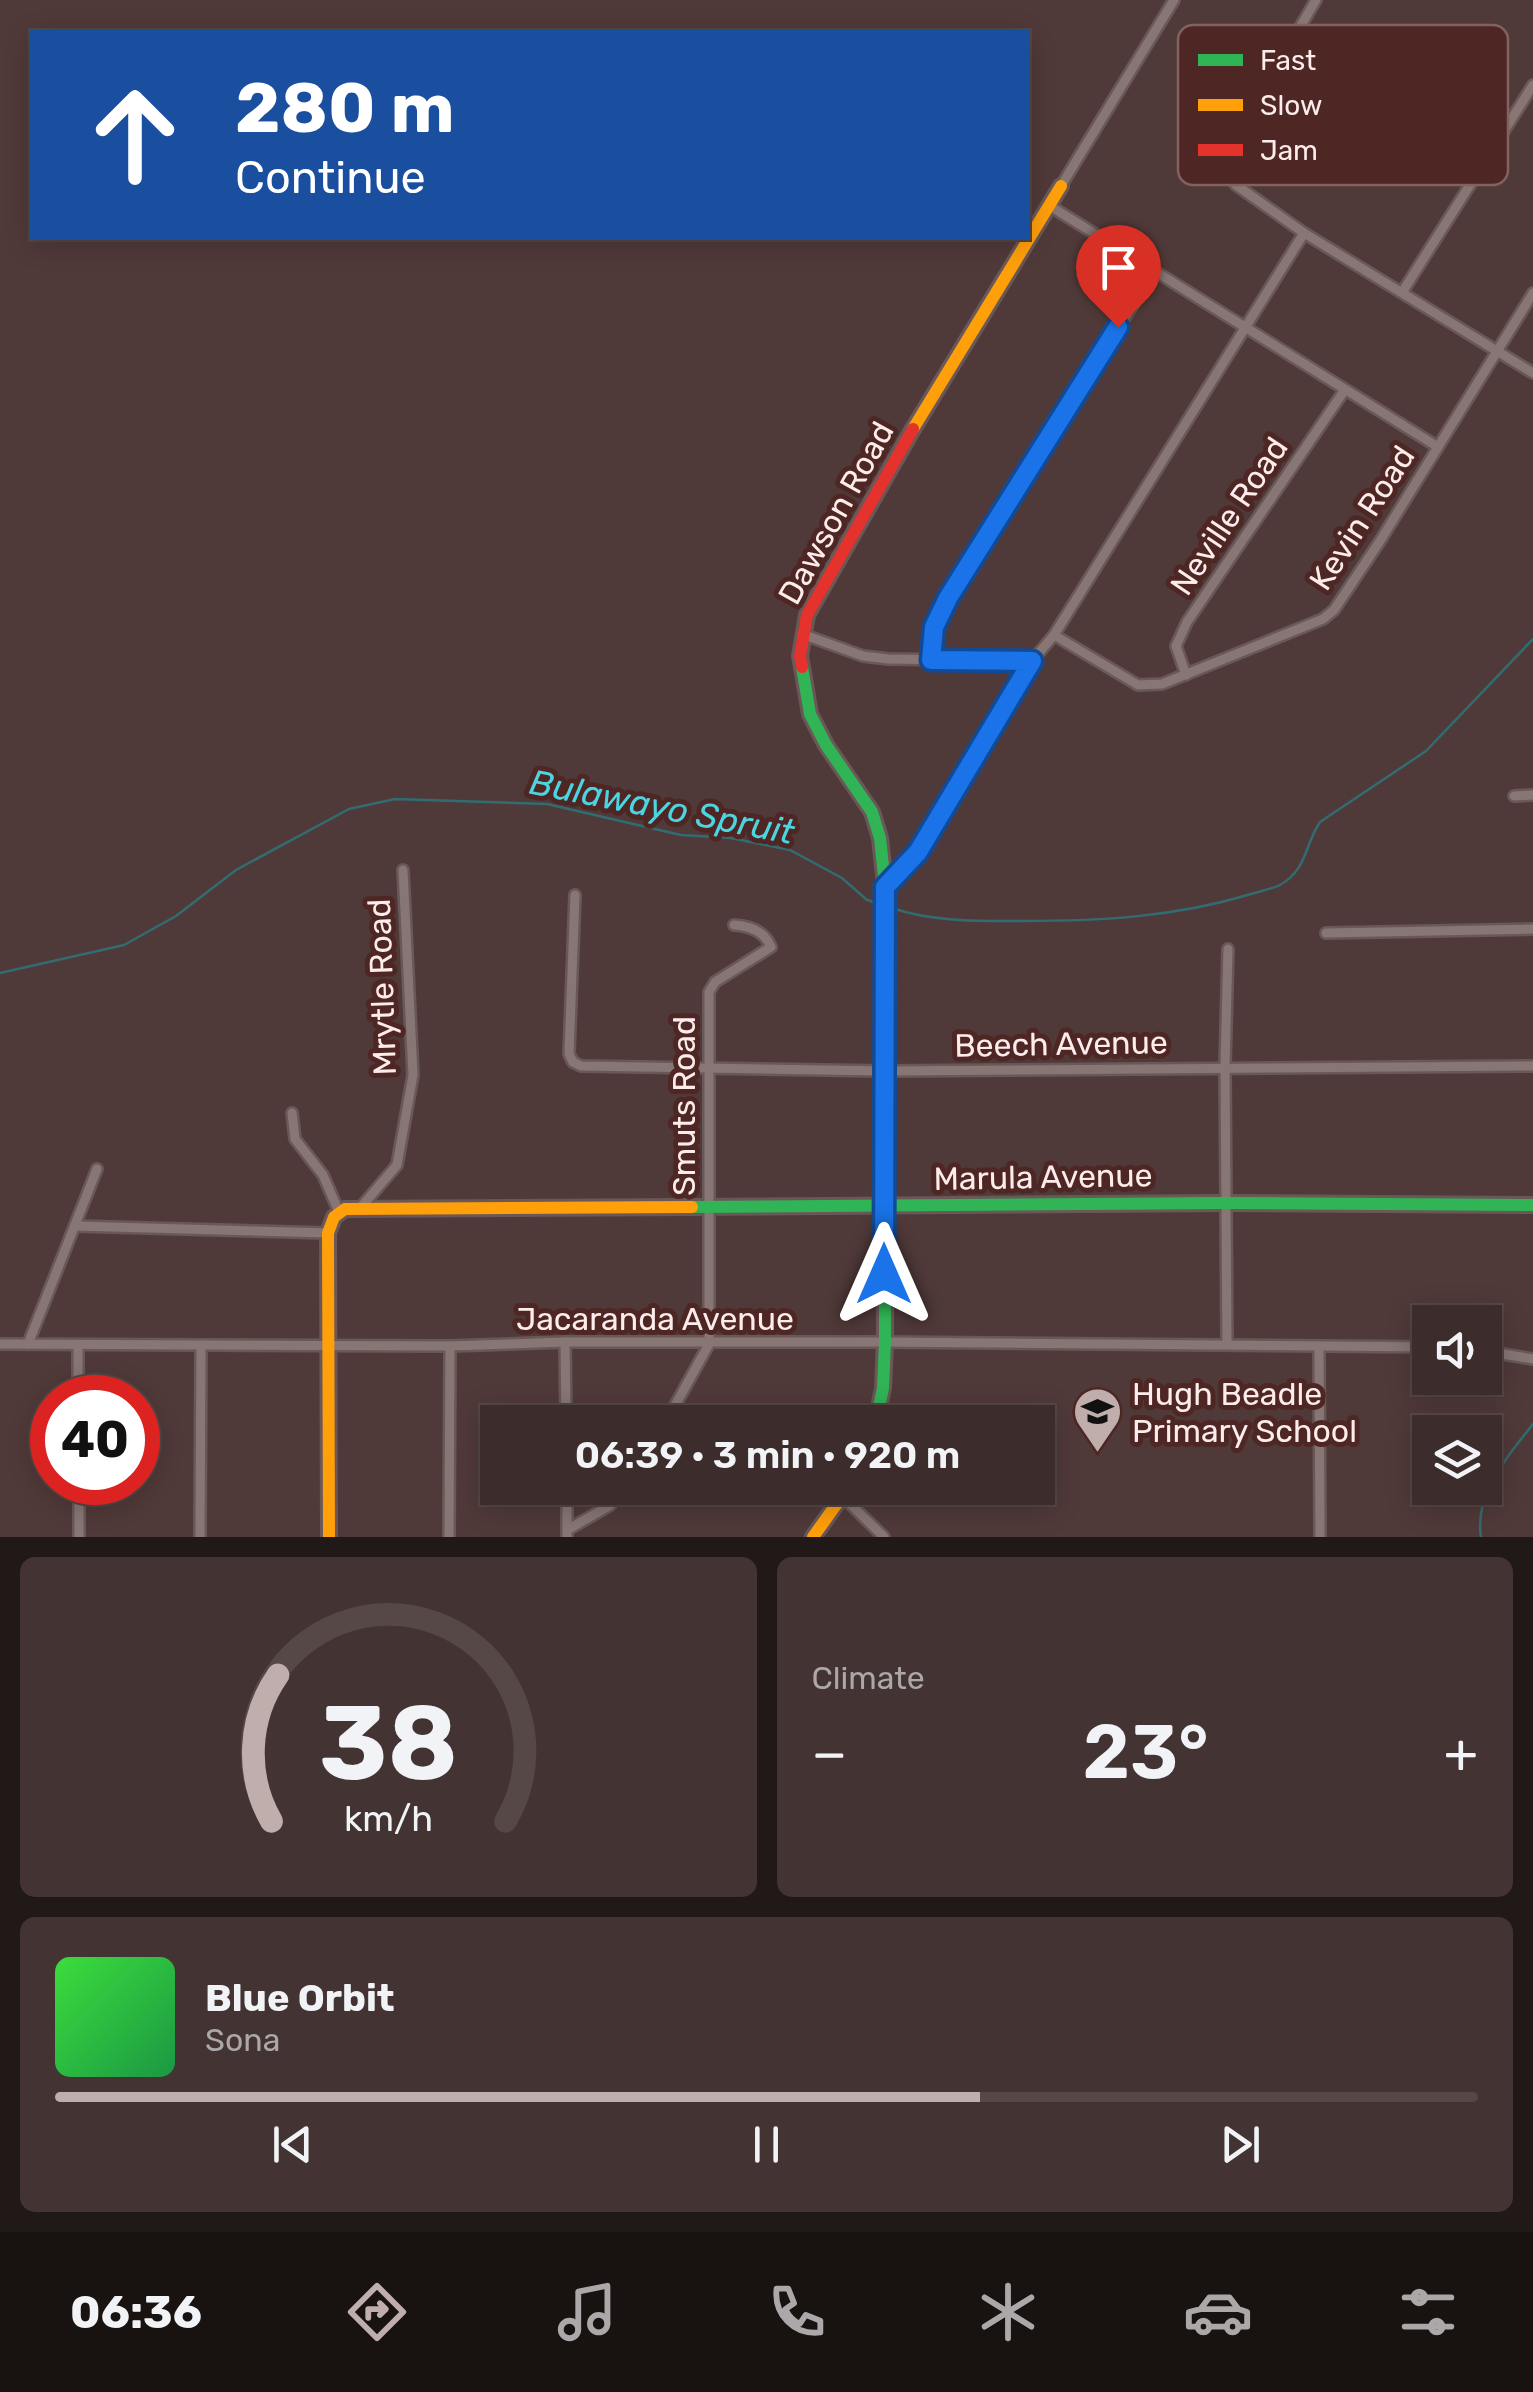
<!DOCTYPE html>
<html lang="en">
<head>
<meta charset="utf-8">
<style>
  :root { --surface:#3c2c2b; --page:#433433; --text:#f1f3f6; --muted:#aca7a9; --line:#554847; --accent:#c0aead }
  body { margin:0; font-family:Rubik,sans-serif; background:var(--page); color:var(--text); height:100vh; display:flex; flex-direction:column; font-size:38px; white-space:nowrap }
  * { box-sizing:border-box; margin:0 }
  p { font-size:32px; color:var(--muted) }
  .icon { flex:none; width:55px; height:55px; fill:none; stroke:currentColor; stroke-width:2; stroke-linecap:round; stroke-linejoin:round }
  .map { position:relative; height:1537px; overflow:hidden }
  .side { display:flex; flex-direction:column; gap:20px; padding:20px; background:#211818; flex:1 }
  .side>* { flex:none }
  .top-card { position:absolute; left:30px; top:30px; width:1000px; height:210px; border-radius:0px; box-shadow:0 5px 25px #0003,0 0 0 2px var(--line); background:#1a4fa0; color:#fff; overflow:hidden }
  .fabs { position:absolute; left:1412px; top:1305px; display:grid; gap:20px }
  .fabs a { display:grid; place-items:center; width:90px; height:90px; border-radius:0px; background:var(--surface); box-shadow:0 5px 25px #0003,0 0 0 2px var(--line); font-size:50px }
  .speed { position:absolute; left:30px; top:1375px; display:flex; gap:20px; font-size:50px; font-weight:700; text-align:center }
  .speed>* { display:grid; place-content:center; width:130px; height:130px; border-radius:50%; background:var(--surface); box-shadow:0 5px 25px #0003,0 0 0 2px var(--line); line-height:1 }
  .speed .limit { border:15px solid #d22; background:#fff; color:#111 }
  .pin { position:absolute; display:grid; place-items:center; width:85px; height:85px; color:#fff; margin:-102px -42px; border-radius:50% 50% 50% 0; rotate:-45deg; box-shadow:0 0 10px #0007 }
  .pin .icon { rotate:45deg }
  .me { position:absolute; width:110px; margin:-55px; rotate:0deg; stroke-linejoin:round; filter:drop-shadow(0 0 8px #0008) }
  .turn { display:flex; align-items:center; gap:35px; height:210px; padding:0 40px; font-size:45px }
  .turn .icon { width:130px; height:130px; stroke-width:2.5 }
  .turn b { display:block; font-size:70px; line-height:85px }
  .big { font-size:75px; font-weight:600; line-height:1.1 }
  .side .card { flex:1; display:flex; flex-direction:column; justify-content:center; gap:15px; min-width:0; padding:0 35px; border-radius:15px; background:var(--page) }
  .side .dial { align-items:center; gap:0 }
  .dial svg { height:260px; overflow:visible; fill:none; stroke:var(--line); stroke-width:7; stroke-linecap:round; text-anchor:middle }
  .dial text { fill:var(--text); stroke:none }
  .song { display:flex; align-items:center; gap:30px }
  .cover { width:120px; height:120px; border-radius:15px; background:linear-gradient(135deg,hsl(120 70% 55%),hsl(140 70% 35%)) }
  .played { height:10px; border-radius:5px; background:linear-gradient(90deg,var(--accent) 65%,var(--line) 65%) }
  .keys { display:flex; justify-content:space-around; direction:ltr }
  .heat { display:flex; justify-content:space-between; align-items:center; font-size:55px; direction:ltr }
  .side .tiles { flex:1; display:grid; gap:20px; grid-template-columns:1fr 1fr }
  .card:last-child { grid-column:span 2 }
  .trip { position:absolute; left:480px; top:1405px; width:575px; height:100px; border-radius:0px; background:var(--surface); box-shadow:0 5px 25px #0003,0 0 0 2px var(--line); font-weight:600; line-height:100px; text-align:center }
  .tab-bar { display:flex; height:160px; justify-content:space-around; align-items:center; background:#181211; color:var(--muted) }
  .tab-bar .icon { width:70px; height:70px }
  .tab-bar .active { color:var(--accent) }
  .tab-bar b { font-size:45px; color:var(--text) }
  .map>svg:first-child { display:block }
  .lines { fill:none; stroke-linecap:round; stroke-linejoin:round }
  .stream { stroke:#326c71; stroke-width:2.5 }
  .street-casing { stroke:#695857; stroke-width:14 }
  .fast-casing { stroke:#695857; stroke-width:18 }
  .slow-casing { stroke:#695857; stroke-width:18 }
  .jam-casing { stroke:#695857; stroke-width:18 }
  .street { stroke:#877674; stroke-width:9 }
  .fast { stroke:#30b455; stroke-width:12 }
  .slow { stroke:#ff9f0a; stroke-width:12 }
  .jam { stroke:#e5322d; stroke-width:12 }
  .route-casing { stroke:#114b97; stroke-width:25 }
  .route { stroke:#1a73e8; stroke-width:18 }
  .labels { text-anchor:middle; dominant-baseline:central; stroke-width:10; stroke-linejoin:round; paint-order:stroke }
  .street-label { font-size:32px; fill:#fceceb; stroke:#4e2725 }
  .poi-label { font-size:32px; fill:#fceceb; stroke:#4e2725; text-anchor:start }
  .water-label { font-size:35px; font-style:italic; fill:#4ad5e1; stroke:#4e2725 }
  .key { fill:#4e2725; stroke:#826260; stroke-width:2.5 }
  .key-label { font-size:28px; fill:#fceceb }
</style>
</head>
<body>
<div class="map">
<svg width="1533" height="1537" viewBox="0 0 1533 1537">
  <rect width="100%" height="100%" fill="#503a39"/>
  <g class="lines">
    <g class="stream">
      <path d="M892 908C933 922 979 921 1022 921 1100 921 1176 917 1251 894 1260 891 1272 889 1280 885 1307 870 1305 844 1320 822L1426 751 1533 639"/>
      <polyline points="0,973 124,945 176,916 236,870 349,809 395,799 547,804 681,835 731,838 790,850 842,878 867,900 880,904"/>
      <path d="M1481 1537C1474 1493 1508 1456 1533 1424"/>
    </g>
    <defs>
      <g id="street">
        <path d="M1316 0 1226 153C1222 166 1228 175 1236 185L1304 233 1533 373"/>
        <polyline points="1061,186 1174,0"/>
        <polyline points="1050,206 1438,447"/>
        <polyline points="1403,291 1533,85"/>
        <polyline points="802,634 863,656 888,659 1032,661 1054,635 1304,233"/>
        <polyline points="1054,635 1138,685 1162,684 1323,619 1334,610 1380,541 1533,293"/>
        <polyline points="931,660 934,627 947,598 1154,272"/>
        <polyline points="1186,675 1176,646 1187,622 1344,391"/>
        <polyline points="1514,796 1533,795"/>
        <polyline points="885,885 918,852 1032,661"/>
        <polyline points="575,895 569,1054 573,1062 581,1066 885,1071 1533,1066"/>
        <polyline points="1326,933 1533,929"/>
        <polyline points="292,1113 295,1139 323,1175 339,1212"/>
        <polyline points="361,1207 397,1165 413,1075 403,870"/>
        <polyline points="75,1226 328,1233"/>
        <polyline points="565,1342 566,1422"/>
        <polyline points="0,1344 450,1346 565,1342 885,1342 1430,1347"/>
        <polyline points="28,1344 97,1169"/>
        <polyline points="1227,1344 1225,1067 1228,949"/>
        <polyline points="78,1345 78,1398"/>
        <polyline points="1319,1346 1320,1537"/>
        <polyline points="1485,1351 1533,1359"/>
        <path d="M666 1422 709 1344V992L715 982 771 947C765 932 750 926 734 925"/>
        <polyline points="79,1482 79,1537"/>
        <polyline points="567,1488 567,1537"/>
        <polyline points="843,1497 884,1537"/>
        <polyline points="567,1530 609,1506 627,1488"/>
        <polyline points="200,1537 201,1345"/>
        <polyline points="449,1537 450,1346"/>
      </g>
      <g id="fast">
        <polyline points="802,667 810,714 826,745 872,812 880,838 885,885 885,1342 883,1388 876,1422"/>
        <polyline points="692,1207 1225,1203 1533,1205"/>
      </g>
      <g id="slow">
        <polyline points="913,429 1061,186"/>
        <polyline points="329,1537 328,1233 334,1217 345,1209 692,1207"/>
        <polyline points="813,1537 848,1488"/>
      </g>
      <polyline id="jam" points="802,667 800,656 807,615 913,429"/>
    </defs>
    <use href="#street" class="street-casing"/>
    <use href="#fast" class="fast-casing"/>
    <use href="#slow" class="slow-casing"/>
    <use href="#jam" class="jam-casing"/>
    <use href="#street" class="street"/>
    <use href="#fast" class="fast"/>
    <use href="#slow" class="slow"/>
    <use href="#jam" class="jam"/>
  </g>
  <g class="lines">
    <defs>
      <polyline id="route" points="884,1274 885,887 918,852 1032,661 931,660 934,627 948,598 1118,327"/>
    </defs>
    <use href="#route" class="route-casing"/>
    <use href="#route" class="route"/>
  </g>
  <defs>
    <symbol id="school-pin" viewBox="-11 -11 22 30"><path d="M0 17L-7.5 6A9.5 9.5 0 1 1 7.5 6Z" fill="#c0aead" stroke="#4e2725"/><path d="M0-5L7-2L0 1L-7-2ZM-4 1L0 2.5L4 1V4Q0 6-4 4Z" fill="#111"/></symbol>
  </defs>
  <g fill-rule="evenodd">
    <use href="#school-pin" x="1070" y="1384" width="55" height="75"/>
  </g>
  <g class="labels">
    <g class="street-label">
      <text transform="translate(836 513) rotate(-61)">Dawson Road</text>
      <text transform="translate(1229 516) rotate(-56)">Neville Road</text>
      <text transform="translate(1362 518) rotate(-57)">Kevin Road</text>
      <text transform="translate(382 987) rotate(-92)">Mrytle Road</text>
      <text transform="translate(1061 1044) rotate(-1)">Beech Avenue</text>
      <text transform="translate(684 1106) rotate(-90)">Smuts Road</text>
      <text transform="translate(1043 1177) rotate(-1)">Marula Avenue</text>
      <text x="655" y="1319">Jacaranda Avenue</text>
    </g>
    <g class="poi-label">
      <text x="1132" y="1394">Hugh Beadle<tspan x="1132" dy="37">Primary School</tspan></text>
    </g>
    <g class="water-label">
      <text transform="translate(662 807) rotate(11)">Bulawayo Spruit</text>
    </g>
  </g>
  <rect x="1178" y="25" width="330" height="160" rx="15" class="key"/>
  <rect x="1198" y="54" width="45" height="12" fill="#30b455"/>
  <rect x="1198" y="99" width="45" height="12" fill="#ff9f0a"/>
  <rect x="1198" y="144" width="45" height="12" fill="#e5322d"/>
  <g class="key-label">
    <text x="1260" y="70">Fast</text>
    <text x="1260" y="115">Slow</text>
    <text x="1260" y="160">Jam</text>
  </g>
</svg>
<div class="fabs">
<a><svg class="icon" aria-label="sound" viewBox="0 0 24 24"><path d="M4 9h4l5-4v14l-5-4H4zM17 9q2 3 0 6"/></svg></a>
<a><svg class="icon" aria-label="layers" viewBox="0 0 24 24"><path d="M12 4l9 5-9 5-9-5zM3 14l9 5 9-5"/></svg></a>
</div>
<div class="speed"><div class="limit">40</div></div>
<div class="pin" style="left:1118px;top:327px;background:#d93025"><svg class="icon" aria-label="arrive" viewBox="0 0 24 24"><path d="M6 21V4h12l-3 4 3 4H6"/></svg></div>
<svg class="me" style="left:884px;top:1274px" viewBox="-20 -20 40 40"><path d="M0-17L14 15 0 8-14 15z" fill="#1a73e8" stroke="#fff" stroke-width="4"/></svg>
<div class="trip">06:39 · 3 min · 920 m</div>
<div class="top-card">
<div class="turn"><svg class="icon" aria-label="ahead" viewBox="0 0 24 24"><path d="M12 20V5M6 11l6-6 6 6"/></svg><div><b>280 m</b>Continue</div></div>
</div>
</div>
<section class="side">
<div class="tiles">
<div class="card dial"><svg viewBox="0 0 100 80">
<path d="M14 69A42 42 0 1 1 86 69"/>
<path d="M14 69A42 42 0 0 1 16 24" stroke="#c0aead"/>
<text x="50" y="56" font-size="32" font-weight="700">38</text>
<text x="50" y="72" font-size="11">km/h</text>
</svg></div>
<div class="card"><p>Climate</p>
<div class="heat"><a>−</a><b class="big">23°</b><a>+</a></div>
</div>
<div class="card">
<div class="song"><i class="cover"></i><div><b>Blue Orbit</b><p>Sona</p></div></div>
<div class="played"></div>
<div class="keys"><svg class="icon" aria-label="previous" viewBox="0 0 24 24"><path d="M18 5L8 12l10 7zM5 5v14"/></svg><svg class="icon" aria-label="pause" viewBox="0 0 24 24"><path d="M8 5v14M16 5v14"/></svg><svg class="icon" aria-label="next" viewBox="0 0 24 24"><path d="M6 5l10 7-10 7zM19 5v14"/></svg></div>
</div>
</div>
</section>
<nav class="tab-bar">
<b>06:36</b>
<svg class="icon active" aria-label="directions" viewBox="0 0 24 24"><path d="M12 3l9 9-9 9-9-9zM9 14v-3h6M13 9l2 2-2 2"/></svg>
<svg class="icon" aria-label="music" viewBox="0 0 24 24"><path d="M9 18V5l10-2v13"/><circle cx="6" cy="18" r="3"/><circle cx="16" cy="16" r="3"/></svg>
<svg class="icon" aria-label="phone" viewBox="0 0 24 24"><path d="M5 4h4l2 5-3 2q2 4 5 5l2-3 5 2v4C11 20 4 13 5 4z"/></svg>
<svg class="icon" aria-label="climate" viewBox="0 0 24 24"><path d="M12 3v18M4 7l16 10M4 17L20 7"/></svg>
<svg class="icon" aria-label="car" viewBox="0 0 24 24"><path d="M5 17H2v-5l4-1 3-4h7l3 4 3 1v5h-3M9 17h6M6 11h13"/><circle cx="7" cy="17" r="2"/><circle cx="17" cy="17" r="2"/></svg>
<svg class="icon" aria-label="filters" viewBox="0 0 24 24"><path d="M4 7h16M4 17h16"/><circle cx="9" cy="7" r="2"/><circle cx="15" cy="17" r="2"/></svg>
</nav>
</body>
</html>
